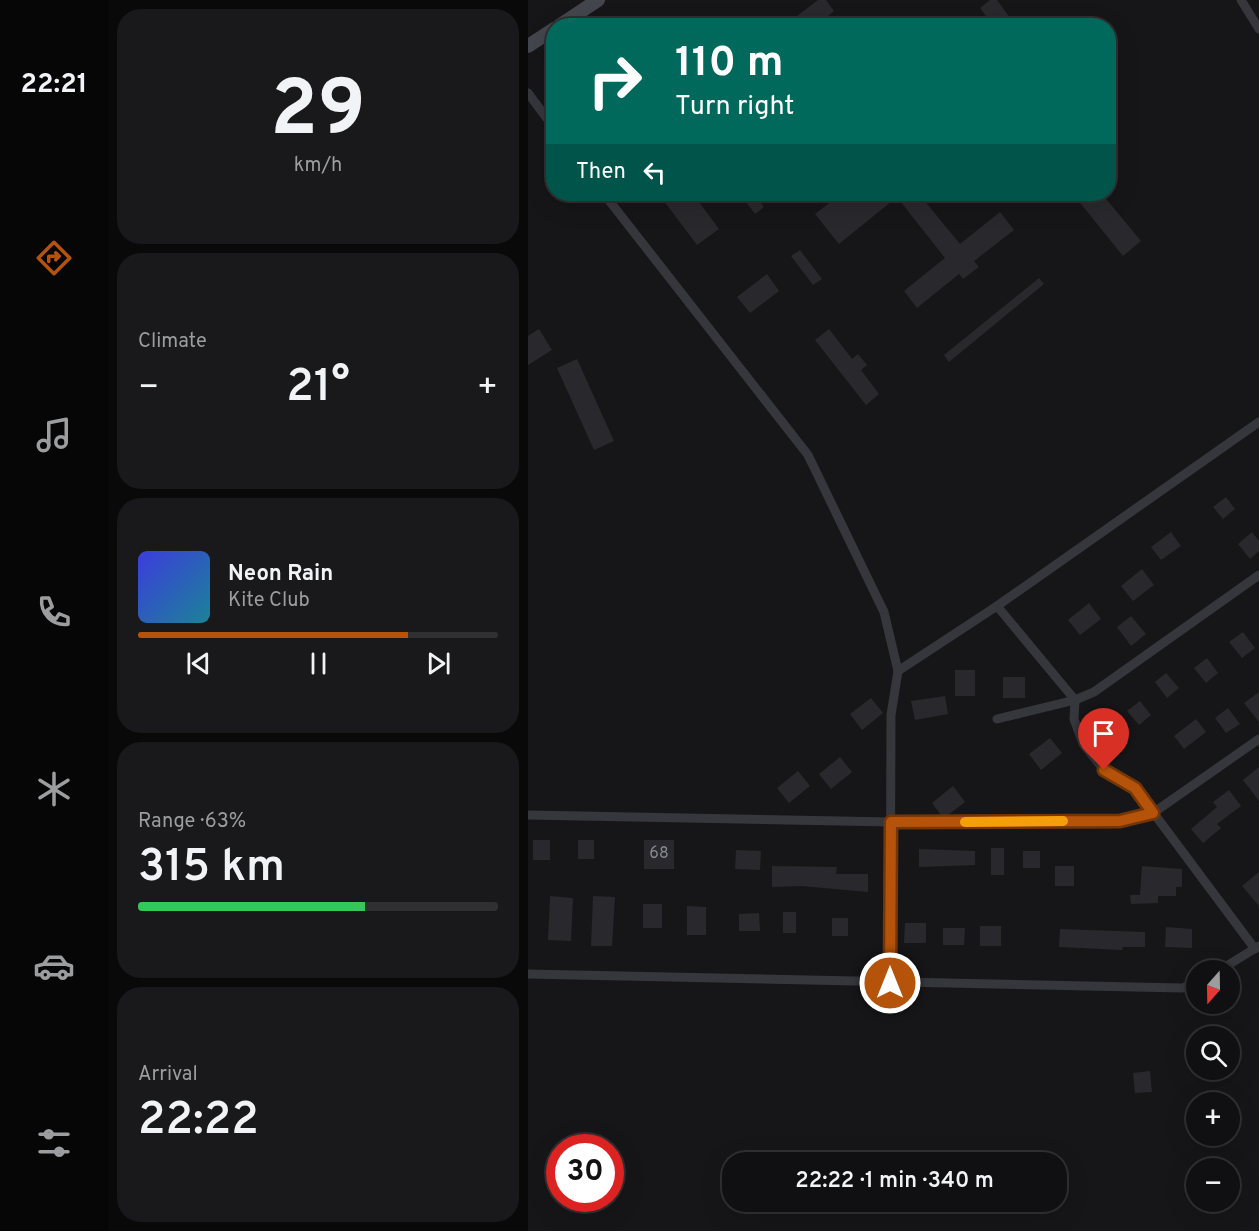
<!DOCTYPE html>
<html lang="en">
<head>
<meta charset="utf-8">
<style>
  :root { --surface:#101012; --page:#19191b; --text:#f1f3f6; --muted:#9c9d9f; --line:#303032; --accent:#b45309 }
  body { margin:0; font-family:Overpass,sans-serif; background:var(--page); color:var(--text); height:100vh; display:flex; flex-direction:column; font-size:22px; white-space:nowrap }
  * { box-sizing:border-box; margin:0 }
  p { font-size:20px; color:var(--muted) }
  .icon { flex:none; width:33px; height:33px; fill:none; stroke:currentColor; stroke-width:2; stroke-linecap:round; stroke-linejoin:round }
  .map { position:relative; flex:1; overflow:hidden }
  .panel { display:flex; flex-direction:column; gap:9px; padding:9px; background:#09090a; width:420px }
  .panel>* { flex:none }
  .guide { position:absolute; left:18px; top:18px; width:570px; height:183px; border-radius:24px; box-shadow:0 6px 24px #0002,0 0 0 2px var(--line); background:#00695c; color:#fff; overflow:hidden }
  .needle { width:39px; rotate:200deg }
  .tools { position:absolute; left:658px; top:960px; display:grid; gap:12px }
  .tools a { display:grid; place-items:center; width:54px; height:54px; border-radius:50%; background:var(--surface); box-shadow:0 6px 24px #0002,0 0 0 2px var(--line); font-size:30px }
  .speed { position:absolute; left:18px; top:1134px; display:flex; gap:12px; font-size:30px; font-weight:700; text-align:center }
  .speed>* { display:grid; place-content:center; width:78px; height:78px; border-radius:50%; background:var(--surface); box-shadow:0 6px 24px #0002,0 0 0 2px var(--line); line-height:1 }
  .speed .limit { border:9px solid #d22; background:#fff; color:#111 }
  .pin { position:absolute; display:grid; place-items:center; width:51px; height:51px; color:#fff; margin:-62px -26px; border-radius:50% 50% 50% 0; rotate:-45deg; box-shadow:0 0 6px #0007 }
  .pin .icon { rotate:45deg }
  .me { position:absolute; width:66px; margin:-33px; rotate:0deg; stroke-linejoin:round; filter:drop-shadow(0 0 4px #0008) }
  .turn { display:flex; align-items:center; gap:21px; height:126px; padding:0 30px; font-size:27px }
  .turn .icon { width:78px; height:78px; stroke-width:2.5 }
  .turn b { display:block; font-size:42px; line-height:51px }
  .then { display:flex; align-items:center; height:57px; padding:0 30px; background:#0003; gap:12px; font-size:22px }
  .big { font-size:45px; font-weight:600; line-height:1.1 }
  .panel .tile { flex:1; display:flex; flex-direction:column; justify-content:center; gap:9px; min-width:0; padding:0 21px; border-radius:24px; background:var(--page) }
  .panel .dial { align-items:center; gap:0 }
  .dial b { font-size:78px; line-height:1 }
  .song { display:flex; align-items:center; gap:18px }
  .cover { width:72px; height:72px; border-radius:9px; background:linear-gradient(135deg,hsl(240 70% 55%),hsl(190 70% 35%)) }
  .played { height:6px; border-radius:3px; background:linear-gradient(90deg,var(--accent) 75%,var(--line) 75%) }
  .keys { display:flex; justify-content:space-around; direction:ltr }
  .heat { display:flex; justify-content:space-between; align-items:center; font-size:33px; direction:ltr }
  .charge { height:9px; border-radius:4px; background:linear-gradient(90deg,#34c759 63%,var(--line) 0) }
  .trip { position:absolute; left:194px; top:1152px; width:345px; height:60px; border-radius:24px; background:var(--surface); box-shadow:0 6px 24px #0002,0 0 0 2px var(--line); font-weight:600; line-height:60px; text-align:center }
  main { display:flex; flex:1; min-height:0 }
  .menu { display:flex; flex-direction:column; width:108px; justify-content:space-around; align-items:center; background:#060607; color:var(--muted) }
  .menu .icon { width:42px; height:42px }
  .menu .selected { color:var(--accent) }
  .menu b { font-size:27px; color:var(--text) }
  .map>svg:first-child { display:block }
  .building { fill:#29282c }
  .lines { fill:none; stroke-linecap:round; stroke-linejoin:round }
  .minor { stroke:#36373d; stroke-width:9 }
  .secondary { stroke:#44464d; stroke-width:14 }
  .route-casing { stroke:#753606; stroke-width:15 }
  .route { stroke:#b45309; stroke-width:10 }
  .slow { stroke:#f59e0b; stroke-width:10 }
  .labels { text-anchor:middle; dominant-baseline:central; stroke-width:6; stroke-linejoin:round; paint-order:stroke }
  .number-label { font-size:16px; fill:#878a94 }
</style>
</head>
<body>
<main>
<nav class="menu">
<b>22:21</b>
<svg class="icon selected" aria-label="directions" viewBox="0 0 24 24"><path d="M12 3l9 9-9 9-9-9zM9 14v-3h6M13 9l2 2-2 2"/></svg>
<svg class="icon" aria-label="music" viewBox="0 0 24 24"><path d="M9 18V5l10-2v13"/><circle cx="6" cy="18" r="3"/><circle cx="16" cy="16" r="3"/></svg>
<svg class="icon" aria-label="phone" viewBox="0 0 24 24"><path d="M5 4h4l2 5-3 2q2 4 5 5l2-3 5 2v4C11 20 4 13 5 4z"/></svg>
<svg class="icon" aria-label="climate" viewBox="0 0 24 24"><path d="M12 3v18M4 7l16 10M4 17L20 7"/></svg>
<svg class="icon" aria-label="car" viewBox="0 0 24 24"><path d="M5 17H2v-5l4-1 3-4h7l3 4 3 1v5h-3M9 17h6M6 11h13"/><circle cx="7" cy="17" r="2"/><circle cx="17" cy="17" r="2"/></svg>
<svg class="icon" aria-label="filters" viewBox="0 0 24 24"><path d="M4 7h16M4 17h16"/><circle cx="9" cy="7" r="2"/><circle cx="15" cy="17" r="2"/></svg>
</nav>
<section class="panel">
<div class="tile dial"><b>29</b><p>km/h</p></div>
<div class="tile"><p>Climate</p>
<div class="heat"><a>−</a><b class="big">21°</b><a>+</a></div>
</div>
<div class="tile">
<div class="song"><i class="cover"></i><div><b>Neon Rain</b><p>Kite Club</p></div></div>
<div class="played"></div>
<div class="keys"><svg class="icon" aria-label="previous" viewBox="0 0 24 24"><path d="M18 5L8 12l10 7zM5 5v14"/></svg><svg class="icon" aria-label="pause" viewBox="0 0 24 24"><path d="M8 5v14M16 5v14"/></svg><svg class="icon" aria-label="next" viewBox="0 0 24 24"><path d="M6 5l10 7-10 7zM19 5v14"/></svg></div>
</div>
<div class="tile"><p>Range · 63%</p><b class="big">315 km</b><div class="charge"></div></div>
<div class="tile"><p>Arrival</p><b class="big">22:22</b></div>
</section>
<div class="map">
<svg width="731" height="1231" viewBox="0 0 731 1231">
  <rect width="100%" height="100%" fill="#161618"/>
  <g class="building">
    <polygon points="290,0 298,0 306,11 288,26 256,26"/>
    <polygon points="462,0 469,0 488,26 465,26 452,8"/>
    <polygon points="146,194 165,194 191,229 169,245 136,201"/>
    <polygon points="212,194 226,194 236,207 227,214"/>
    <polygon points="313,194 391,194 432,244 472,212 486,230 446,261 451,267 435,279 431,274 389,308 376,291 417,258 369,197 311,244 287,214"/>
    <polygon points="545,194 574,194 613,241 595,256"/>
    <polygon points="272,250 294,279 285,285 263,256"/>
    <polygon points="239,274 251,291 222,313 209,297"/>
    <polygon points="511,278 516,284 421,362 416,355"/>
    <polygon points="11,329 24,350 0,365 0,336"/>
    <polygon points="301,329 324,359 330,354 339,365 333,370 351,394 338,405 287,340"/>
    <polygon points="49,359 86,441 66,450 29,368"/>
    <polygon points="698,497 707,509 695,519 685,507"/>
    <polygon points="643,532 653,546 633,560 623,547"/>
    <polygon points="724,532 731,541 731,551 722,559 710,544"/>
    <polygon points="614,569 626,585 605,601 593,586"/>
    <polygon points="561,603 573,619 552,635 540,620"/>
    <polygon points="603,616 618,634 603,646 589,627"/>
    <polygon points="715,632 727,648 714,658 701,642"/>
    <polygon points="679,658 690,673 678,683 666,668"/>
    <rect x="427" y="670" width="20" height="26"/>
    <polygon points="638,673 651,688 639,698 627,682"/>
    <rect x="475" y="677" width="22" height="21"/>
    <polygon points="731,692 731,722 716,703"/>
    <polygon points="417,696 420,714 387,720 383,701"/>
    <polygon points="343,698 355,713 334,730 322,714"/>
    <polygon points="612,701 623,715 611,725 599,711"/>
    <polygon points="700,708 712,724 698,733 687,718"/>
    <polygon points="668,719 678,732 656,749 646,736"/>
    <polygon points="522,738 534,753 513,770 501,754"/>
    <polygon points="312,757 324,772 303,789 291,774"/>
    <polygon points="731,767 731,801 715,780"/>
    <polygon points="270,771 282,786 261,803 249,788"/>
    <polygon points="425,786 437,802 420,815 413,815 404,803"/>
    <polygon points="701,790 713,806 689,824 693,828 675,843 663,829 689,807 685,802"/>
    <rect x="5" y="840" width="17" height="20"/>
    <rect x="50" y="840" width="16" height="19"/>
    <rect x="116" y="840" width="30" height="29"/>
    <rect x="463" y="848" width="13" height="27"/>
    <polygon points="391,849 447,851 447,865 391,867"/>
    <polygon points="208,850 233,851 232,870 207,869"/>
    <rect x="495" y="851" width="17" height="17"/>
    <polygon points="244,866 309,867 308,874 340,874 340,892 274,886 244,887"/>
    <rect x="527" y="866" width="19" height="20"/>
    <polygon points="614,866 654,869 654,887 648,887 648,896 630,896 630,903 603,904 602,895 612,895"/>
    <polygon points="731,872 731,906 714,886"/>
    <polygon points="22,896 45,898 43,941 20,940"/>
    <polygon points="65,896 87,897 84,946 63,946"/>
    <rect x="115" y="904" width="19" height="24"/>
    <polygon points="159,906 178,907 178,935 159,935"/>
    <rect x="255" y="912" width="13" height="21"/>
    <polygon points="231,913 232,931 211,931 211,914"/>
    <rect x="304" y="918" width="16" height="18"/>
    <polygon points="377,923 398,923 398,943 376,943"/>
    <rect x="452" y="926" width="21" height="20"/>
    <polygon points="638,927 664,929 664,948 637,947"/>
    <polygon points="415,928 437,928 436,945 415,945"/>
    <polygon points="532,929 617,932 617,947 595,947 594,950 531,947"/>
    <polygon points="622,1071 624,1092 607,1093 605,1073"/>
  </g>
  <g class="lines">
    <g class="minor">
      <polyline points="713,0 731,29"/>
      <polyline points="0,93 26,128"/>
      <polyline points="76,194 280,455 356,612 370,671 363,715 362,983"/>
      <polyline points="469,606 547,700 546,719 555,744 576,770 607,788 727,949"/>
      <polyline points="370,671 469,606 731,422"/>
      <polyline points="469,719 547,700 566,692 731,575"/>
      <polyline points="0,815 363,822 593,821 625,813 731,739"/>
      <polyline points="692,970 731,946"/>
      <polyline points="0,974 654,988 669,983"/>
    </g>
    <g class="secondary">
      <polyline points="31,26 70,0"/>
      <polyline points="0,46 26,29"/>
    </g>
  </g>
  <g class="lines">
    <defs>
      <polyline id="route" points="362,983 363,822 592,821 625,813 607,788 576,770"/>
    </defs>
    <use href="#route" class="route-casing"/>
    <use href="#route" class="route"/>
    <polyline class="slow" points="437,822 535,821"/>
  </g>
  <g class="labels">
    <g class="number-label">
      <text x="131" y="854">68</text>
    </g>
  </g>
</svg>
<div class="tools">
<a><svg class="needle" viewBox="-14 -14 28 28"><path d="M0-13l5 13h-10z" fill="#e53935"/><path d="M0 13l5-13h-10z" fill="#9c9d9f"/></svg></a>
<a><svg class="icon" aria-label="search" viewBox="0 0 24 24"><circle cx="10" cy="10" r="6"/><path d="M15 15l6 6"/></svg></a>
<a>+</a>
<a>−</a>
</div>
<div class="speed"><div class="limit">30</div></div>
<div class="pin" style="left:576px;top:770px;background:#d93025"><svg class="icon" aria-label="arrive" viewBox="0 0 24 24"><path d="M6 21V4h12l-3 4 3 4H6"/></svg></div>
<svg class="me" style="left:362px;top:983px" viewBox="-20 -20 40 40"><circle r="17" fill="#b45309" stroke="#fff" stroke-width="3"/><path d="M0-11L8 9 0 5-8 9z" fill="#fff"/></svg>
<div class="trip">22:22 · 1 min · 340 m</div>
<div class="guide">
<div class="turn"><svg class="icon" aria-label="right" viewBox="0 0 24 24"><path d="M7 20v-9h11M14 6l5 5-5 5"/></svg><div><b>110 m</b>Turn right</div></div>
<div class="then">Then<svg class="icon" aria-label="left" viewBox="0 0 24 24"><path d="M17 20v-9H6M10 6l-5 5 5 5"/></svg></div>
</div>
</div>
</main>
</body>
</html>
